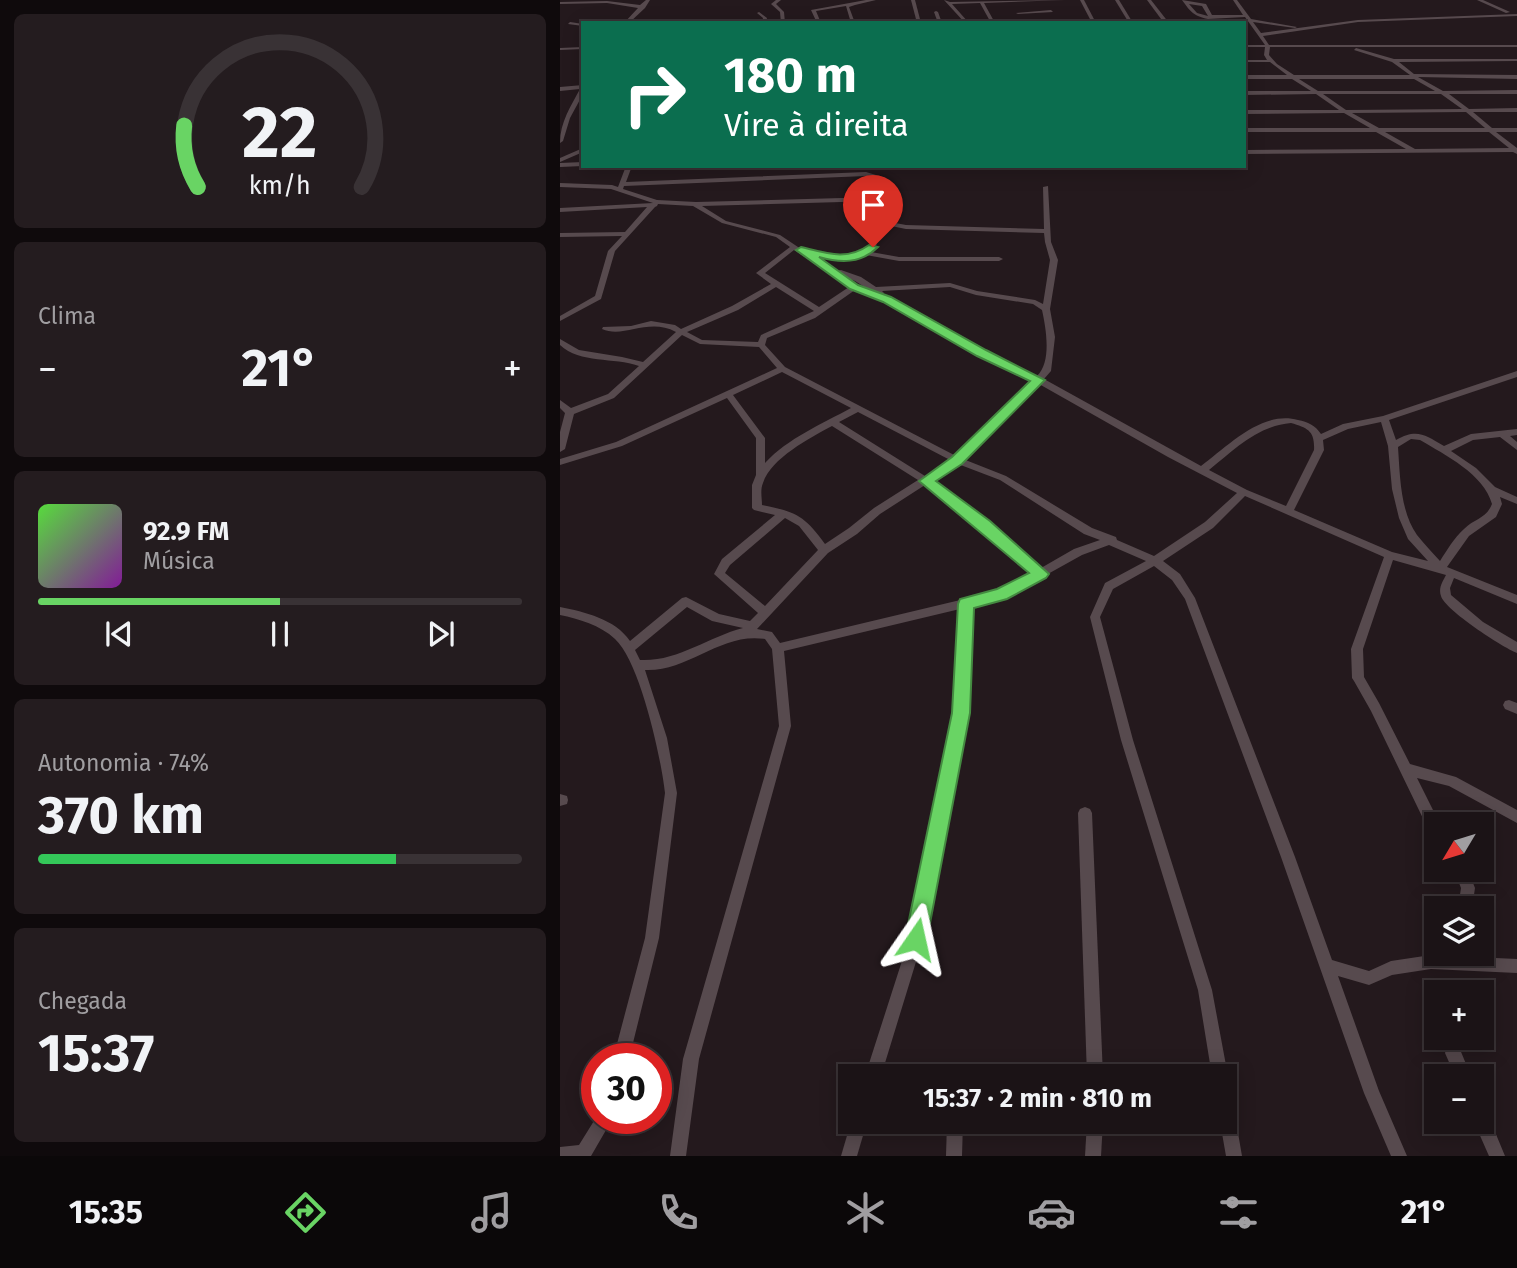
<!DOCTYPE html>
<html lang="pt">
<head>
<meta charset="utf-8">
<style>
  :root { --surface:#1b1316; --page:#241c1f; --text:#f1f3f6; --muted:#a09ea1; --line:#393235; --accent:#69d464 }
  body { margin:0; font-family:"Fira Sans",sans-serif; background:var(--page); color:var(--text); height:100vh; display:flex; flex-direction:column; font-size:26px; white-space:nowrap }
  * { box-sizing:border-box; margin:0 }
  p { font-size:23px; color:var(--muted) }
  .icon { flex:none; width:38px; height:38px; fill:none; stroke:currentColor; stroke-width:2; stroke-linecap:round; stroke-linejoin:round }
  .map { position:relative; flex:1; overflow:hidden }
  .sheet { display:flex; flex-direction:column; gap:14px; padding:14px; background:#0f0a0c; width:560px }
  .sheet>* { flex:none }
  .guide { position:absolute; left:21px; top:21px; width:665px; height:147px; border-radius:0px; box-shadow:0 4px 18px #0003,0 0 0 2px var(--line); background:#0b6e4f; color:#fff; overflow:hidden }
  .needle { width:46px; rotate:232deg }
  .fabs { position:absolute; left:864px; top:812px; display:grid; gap:14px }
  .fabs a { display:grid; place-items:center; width:70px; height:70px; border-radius:0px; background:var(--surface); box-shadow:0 4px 18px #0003,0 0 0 2px var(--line); font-size:35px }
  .speed { position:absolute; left:21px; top:1043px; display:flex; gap:14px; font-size:35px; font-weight:700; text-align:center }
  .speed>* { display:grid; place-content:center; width:91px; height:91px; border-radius:50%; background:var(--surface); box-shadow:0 4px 18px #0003,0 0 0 2px var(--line); line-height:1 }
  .speed .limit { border:10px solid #d22; background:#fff; color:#111 }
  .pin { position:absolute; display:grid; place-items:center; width:60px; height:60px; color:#fff; margin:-72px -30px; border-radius:50% 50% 50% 0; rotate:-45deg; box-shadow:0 0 7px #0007 }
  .pin .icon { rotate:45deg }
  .me { position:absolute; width:77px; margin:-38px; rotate:11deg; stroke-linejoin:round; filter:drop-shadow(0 0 5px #0008) }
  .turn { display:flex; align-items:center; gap:24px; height:147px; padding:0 28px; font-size:32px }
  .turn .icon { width:91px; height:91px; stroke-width:2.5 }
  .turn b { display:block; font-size:49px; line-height:60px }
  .big { font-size:52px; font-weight:700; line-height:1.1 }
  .sheet .widget { flex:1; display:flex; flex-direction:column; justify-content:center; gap:10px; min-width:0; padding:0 24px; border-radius:10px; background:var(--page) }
  .sheet .dial { align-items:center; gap:0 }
  .dial svg { height:182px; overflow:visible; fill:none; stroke:var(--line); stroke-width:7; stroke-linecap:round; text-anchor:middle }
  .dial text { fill:var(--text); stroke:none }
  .song { display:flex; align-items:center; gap:21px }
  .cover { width:84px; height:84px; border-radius:10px; background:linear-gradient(135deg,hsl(110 70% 55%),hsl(290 70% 35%)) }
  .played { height:7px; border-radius:4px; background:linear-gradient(90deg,var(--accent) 50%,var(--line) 50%) }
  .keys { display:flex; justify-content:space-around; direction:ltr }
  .heat { display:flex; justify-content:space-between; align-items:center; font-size:38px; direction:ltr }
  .charge { height:10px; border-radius:5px; background:linear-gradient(90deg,#34c759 74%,var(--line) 0) }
  .trip { position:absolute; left:278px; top:1064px; width:399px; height:70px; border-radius:0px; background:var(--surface); box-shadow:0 4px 18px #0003,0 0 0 2px var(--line); font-weight:700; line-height:70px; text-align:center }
  .tab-bar { display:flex; height:112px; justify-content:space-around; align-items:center; background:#0b0809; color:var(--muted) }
  .tab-bar .icon { width:49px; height:49px }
  .tab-bar .selected { color:var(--accent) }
  .tab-bar b { font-size:32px; color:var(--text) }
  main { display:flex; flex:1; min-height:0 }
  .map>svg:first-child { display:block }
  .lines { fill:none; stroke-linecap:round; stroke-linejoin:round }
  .minor { fill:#574a4e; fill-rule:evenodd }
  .route { fill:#69d464; stroke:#448a41; stroke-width:2 }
</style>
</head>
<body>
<main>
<section class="sheet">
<div class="widget dial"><svg viewBox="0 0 100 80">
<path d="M14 69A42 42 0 1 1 86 69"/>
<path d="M14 69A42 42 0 0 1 8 42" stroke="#69d464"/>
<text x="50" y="56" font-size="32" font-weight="700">22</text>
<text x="50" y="72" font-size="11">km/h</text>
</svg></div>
<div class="widget"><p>Clima</p>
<div class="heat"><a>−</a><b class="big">21°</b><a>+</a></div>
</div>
<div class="widget">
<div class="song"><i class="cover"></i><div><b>92.9 FM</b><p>Música</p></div></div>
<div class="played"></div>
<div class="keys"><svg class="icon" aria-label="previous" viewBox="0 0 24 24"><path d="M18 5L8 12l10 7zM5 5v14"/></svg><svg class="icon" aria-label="pause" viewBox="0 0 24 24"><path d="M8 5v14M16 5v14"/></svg><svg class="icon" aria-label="next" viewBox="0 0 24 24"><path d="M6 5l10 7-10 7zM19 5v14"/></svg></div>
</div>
<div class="widget"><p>Autonomia · 74%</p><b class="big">370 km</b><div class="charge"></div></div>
<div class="widget"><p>Chegada</p><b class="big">15:37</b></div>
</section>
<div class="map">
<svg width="957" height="1156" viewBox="0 0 957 1156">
  <rect width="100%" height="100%" fill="#24191d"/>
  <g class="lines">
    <g class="minor">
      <polygon points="86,0 90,0 85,8 69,23 64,23 78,8 47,3 0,4 0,2 47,1 80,5"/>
      <polygon points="216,0 221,0 216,4 224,12 225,23 221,23 220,12 211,4"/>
      <polygon points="306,0 316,0 295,5 289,7 295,23 291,23 286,6 256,11 261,23 257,23 251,10"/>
      <polygon points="351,0 355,0 361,23 357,23"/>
      <polygon points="384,0 390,2 505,0 424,3 435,23 431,23 420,3 392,4 409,23 405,23"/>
      <polygon points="520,0 524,0 536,23 532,23"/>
      <polygon points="555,0 559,0 573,23 569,23"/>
      <polygon points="587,0 591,0 609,23 604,23"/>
      <path d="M622 0 646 4 652 15H683L673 0H677L691 19 737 27 735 28 693 22 701 33 798 20 957 14V16L798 22 703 36 709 45H957V47H710L709 55 717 64 734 75H850L832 62 794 50 796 48 834 59H957V61L839 62 854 74 957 75V79L858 77 883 91 957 90V94H889L909 109 957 108V112H913L932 128H957V132H936L957 148V154L953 152 684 154V150L846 149 816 132H684V128H810L784 113 684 114V110H779L756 94 684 95V91H751L732 79H684V75H727L710 62H684V60H707L704 55 705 47H684V45H705L685 17 648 19C633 16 630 11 622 0ZM629 4 642 6 648 16 637 13ZM739 79H854L875 91H758ZM763 94H881L902 109 786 110ZM906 112 925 128H819L792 113ZM825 132H929L949 148 855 149Z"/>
      <polygon points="917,0 923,0 950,12 946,13"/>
      <polygon points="491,10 493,12 458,14 456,13"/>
      <polygon points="376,11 378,12 382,23 378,23 374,12"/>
      <polygon points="199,12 207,18 206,23 202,23 203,18 197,13"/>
      <polygon points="10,22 23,24 23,26 8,24"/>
      <polygon points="23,47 23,49 0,50 0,48"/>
      <path d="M23 85V94L10 118 3 141 0 143C0 122 11 106 20 89L0 91V87Z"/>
      <polygon points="23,148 23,152 0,162 0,158"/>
      <polygon points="23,162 23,166 0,167 0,163"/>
      <path d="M66 166H72L66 182 306 172 326 178 325 199 322 213 330 222 346 225 484 229 483 187 488 186 491 242 498 260 490 309 495 337 491 371 484 379 641 466C668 446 702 410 738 420 748 422 755 425 761 434L783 424 823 416 957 371V377L829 420 836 440C857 428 865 435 884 446L911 434 957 429V435L950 436 957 442V450L940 437 913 440 891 451 916 468 935 487 957 497V504L940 497 942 504 936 517 909 536 887 567 957 595V604L894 578 890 588 891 595 923 622 957 642V653C942 647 885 610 881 596 878 588 883 581 886 575L833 560 803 649 804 677 819 703 850 764 896 777 957 810V823L889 786 857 778 880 824H877V838L872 837 811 711 794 681 792 678 791 649 824 557 685 496 653 528 603 561 620 574 635 598 735 857 772 960 809 971 831 961 871 955 957 959V973L871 969 832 975 809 985 778 976 819 1091 847 1156H831L804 1093 721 857 625 599 612 580 594 566 553 589 540 617 573 740 652 990 668 1076 665 1082V1076H652L638 990 561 740 530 617 545 583 586 561 549 545 522 555 445 598 411 606 407 713 402 746 363 939 321 1076H305L349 939 390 746 395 713 400 609 224 651 231 726 139 1059 126 1156H110L123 1059 219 726 212 649 205 639C161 632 128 672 85 670L107 738 117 793 99 938 69 1059H53L85 938 105 793C101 757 80 662 55 639 40 625 19 619 0 615V607C25 612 55 619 70 641L122 598 126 597 159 614 190 621 198 613 154 574 162 559 215 515 194 510 192 508V485L196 475V438L167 398 62 446 0 465V459L56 442 217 368 199 347 140 344 122 335 54 398 14 414 5 449 0 452V432L5 413 0 408V400L11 408 48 394 79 366C54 357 20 364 0 345V339L19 350 62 357 83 362 116 332C88 317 64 339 42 329L43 327 71 326 91 321 115 325 121 329 172 306 211 284 196 273 230 247 216 237 162 223 133 206 98 204 97 206 95 207 55 251 41 299 0 321V316L35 296 48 251 62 236 0 237V233L65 232 87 207 0 212V208L93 203 51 189 0 187V183L52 185 58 187ZM306 176 321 180 318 197 136 202 97 200 63 189 64 186ZM317 201 310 246 303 251 290 256 273 255 244 251 220 235 166 221 142 206ZM321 220 326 225 346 229 484 233 485 242 490 260 483 304 475 300 417 291 390 283 316 287 301 277 281 270 275 271 252 255 282 260H290L306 255 339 261H439L443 259 439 257H339L311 252 316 247ZM234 250 289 287 259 307 205 273ZM283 276 295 281 311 291 297 285ZM216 287 254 311 201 335 198 342 142 340 127 332 178 310ZM390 287 416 295 473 304 482 310C486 328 492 362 477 376L424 351 322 295 324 293 322 291ZM295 290 324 301 418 355 473 380 396 456 225 367 205 345 207 338 255 318ZM222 372 291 408C262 424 228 438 205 463V438L173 395ZM479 384 608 457 677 493 645 522 594 556 557 540 556 537 532 528 446 476 403 459ZM298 412 390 460 365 476 279 422ZM821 422 828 446 832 489 839 518 848 539 868 561 832 552 734 510 764 450 763 440 788 429ZM731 423C748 428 755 431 754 450L726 506 687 490 649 470C674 450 697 426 731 423ZM272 426 358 480 314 508 289 528 265 544C244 515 236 512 202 505 202 498 200 490 203 483 211 458 250 438 272 426ZM851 439 860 440C885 455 924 474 932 504 926 519 915 518 904 529 894 538 887 550 880 561 872 552 864 544 857 535 840 511 840 475 838 447ZM398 464 440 480 524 534 540 540 514 549 481 568 428 522 372 481ZM365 485 420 528 472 573 438 591 220 643 212 632 197 629 268 553 297 534 320 514ZM225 518 239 526 258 550 205 606 165 573 170 565ZM127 607 152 621 183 628C148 637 117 662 80 660L75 650Z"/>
      <polygon points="949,700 957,703 957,714 945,709 943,705 945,701"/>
      <polygon points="0,794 7,796 8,800 7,804 0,806"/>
      <polygon points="525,807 530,809 532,813 543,1076 527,1076 518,813 520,809"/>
      <polygon points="894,870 908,870 915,888 912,908 898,908 901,888"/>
      <polygon points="893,1045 899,1047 911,1076 895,1076 885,1053 887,1047"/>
      <polygon points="665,1096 671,1098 673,1104 682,1156 666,1156 660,1122 665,1122"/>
      <polygon points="922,1113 928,1115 945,1156 929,1156 914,1122 922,1122"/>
      <polygon points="37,1116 37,1118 53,1118 31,1156 0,1156 0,1147 19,1145"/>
      <polygon points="291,1122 307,1122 297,1156 281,1156"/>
      <polygon points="387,1122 403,1122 402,1156 386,1156"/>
      <polygon points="527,1122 543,1122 541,1156 525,1156"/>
    </g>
  </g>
  <path class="route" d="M309 245 318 247C301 264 280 263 259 257L298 285 331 297 426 350 485 380 402 464 376 481 430 521 489 574 486 578 447 599 414 608 410 713 367 939 364 947 356 950 348 947 345 939 392 713 398 604 400 599 437 589 469 573 359 481 392 457 470 381 417 356 323 302 290 289 236 250 241 247C266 253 287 261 309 245Z"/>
</svg>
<div class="fabs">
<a><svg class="needle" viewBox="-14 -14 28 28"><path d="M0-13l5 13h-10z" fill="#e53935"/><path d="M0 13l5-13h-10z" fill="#a09ea1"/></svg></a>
<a><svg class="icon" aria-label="layers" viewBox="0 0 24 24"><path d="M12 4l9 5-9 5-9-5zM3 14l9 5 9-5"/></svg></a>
<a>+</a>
<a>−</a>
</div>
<div class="speed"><div class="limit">30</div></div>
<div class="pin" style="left:313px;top:247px;background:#d93025"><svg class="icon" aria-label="arrive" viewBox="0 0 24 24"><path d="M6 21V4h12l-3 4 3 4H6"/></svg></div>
<svg class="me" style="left:356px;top:939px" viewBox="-20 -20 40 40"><path d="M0-17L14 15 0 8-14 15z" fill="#69d464" stroke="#fff" stroke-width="4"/></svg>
<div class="trip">15:37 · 2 min · 810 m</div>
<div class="guide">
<div class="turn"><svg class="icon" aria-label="right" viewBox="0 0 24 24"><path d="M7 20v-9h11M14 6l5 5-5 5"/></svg><div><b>180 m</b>Vire à direita</div></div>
</div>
</div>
</main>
<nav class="tab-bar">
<b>15:35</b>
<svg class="icon selected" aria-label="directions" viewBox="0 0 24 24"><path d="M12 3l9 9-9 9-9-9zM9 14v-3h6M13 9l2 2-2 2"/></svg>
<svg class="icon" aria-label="music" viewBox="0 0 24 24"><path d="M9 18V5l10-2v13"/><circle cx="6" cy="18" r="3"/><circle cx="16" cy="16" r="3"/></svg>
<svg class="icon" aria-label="phone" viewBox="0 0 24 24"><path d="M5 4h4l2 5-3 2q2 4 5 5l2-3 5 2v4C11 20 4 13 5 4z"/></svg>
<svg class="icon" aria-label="climate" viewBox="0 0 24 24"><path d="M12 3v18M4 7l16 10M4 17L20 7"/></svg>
<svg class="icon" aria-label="car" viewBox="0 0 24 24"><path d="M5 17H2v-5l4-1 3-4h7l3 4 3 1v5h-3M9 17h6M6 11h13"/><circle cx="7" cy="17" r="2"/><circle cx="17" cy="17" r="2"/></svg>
<svg class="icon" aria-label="filters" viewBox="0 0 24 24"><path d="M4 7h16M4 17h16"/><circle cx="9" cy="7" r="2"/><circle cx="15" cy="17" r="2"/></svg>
<b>21°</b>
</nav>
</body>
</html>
